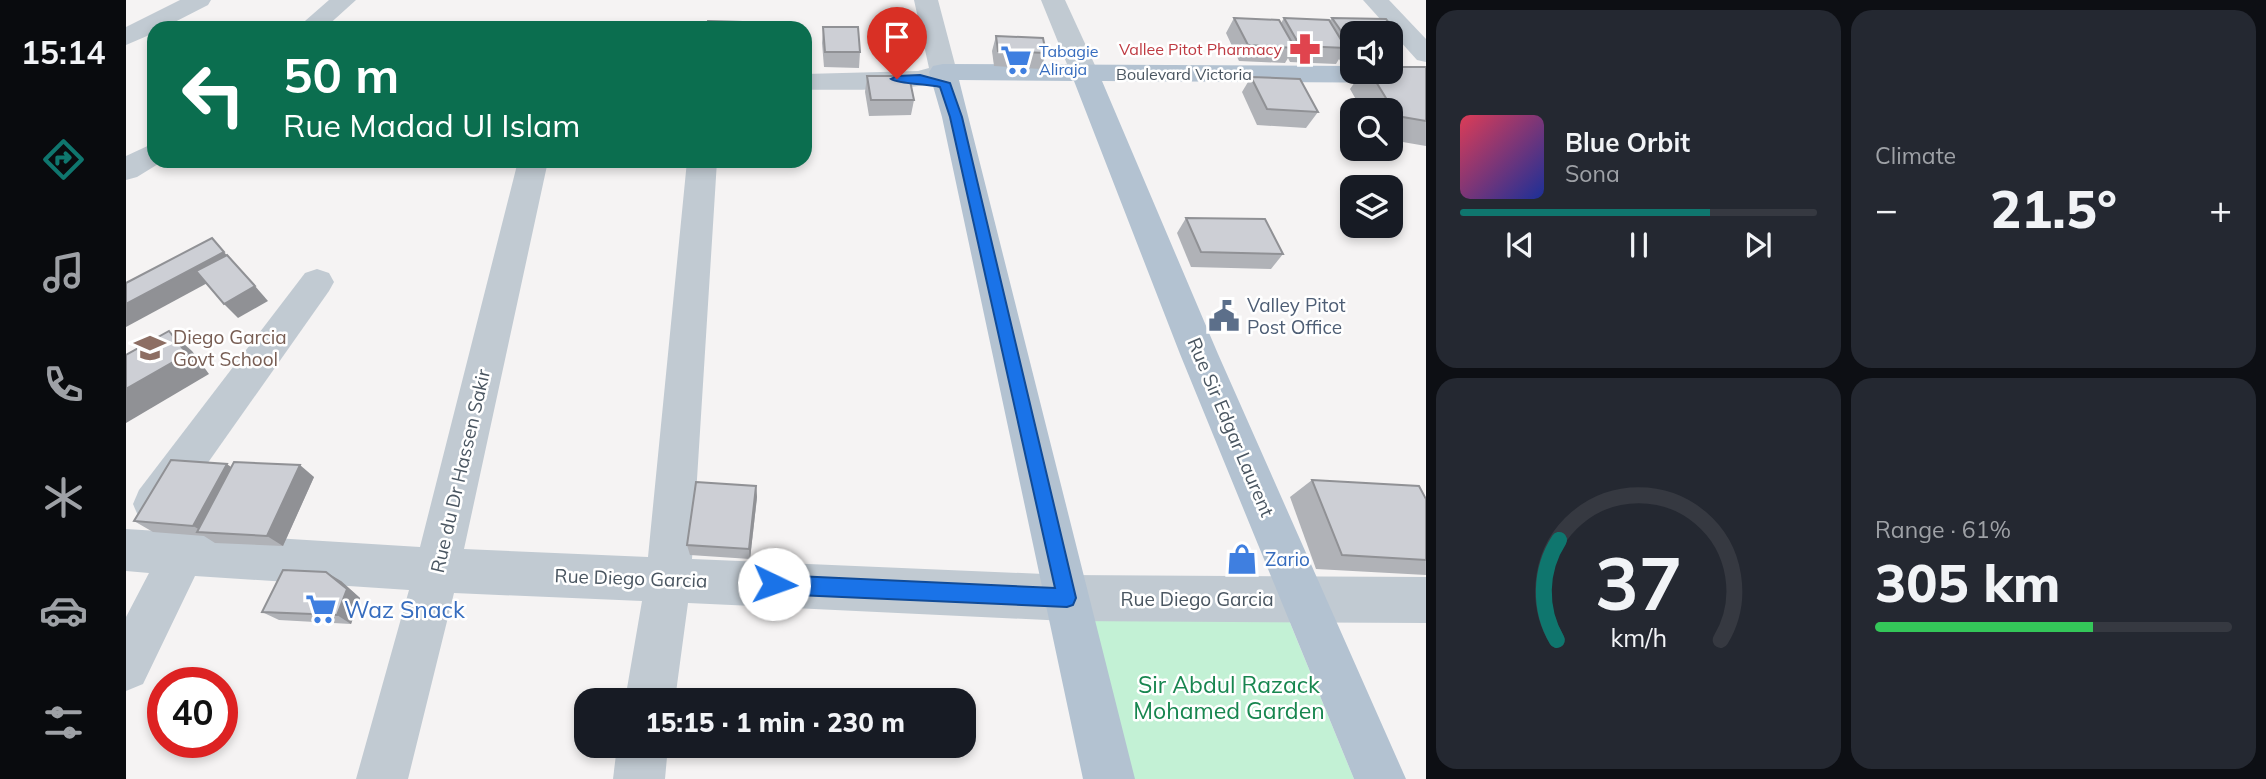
<!DOCTYPE html>
<html lang="en">
<head>
<meta charset="utf-8">
<style>
  :root { --surface:#171b24; --page:#242831; --text:#f1f3f6; --muted:#9ea1a6; --line:#363941; --accent:#0f766e }
  body { margin:0; font-family:Mulish,sans-serif; background:var(--page); color:var(--text); height:100vh; display:flex; flex-direction:column; font-size:26px; white-space:nowrap }
  * { box-sizing:border-box; margin:0 }
  p { font-size:23px; color:var(--muted) }
  .icon { flex:none; width:38px; height:38px; fill:none; stroke:currentColor; stroke-width:2; stroke-linecap:round; stroke-linejoin:round }
  .map { position:relative; flex:1; overflow:hidden }
  .side { display:flex; flex-direction:column; gap:10px; padding:10px; background:#0d0f14; width:840px }
  .side>* { flex:none }
  .guide { position:absolute; left:21px; top:21px; width:665px; height:147px; border-radius:21px; box-shadow:0 4px 10px #0003; background:#0b6e4f; color:#fff; overflow:hidden }
  .controls { position:absolute; left:1214px; top:21px; display:grid; gap:14px }
  .controls a { display:grid; place-items:center; width:63px; height:63px; border-radius:14px; background:var(--surface); box-shadow:0 4px 10px #0003; font-size:35px }
  .speed { position:absolute; left:21px; top:667px; display:flex; gap:14px; font-size:35px; font-weight:700; text-align:center }
  .speed>* { display:grid; place-content:center; width:91px; height:91px; border-radius:50%; background:var(--surface); box-shadow:0 4px 10px #0003; line-height:1 }
  .speed .limit { border:10px solid #d22; background:#fff; color:#111 }
  .pin { position:absolute; display:grid; place-items:center; width:60px; height:60px; color:#fff; margin:-72px -30px; border-radius:50% 50% 50% 0; rotate:-45deg; box-shadow:0 0 7px #0007 }
  .pin .icon { rotate:45deg }
  .me { position:absolute; width:77px; margin:-38px; rotate:93deg; stroke-linejoin:round; filter:drop-shadow(0 0 5px #0008) }
  .turn { display:flex; align-items:center; gap:24px; height:147px; padding:0 21px; font-size:32px }
  .turn .icon { width:91px; height:91px; stroke-width:2.5 }
  .turn b { display:block; font-size:49px; line-height:60px }
  .big { font-size:52px; font-weight:800; line-height:1.1 }
  .side .widget { flex:1; display:flex; flex-direction:column; justify-content:center; gap:10px; min-width:0; padding:0 24px; border-radius:21px; background:var(--page) }
  .side .dial { align-items:center; gap:0 }
  .dial svg { height:182px; overflow:visible; fill:none; stroke:var(--line); stroke-width:7; stroke-linecap:round; text-anchor:middle }
  .dial text { fill:var(--text); stroke:none }
  .song { display:flex; align-items:center; gap:21px }
  .cover { width:84px; height:84px; border-radius:10px; background:linear-gradient(135deg,hsl(350 70% 55%),hsl(230 70% 35%)) }
  .played { height:7px; border-radius:4px; background:linear-gradient(90deg,var(--accent) 70%,var(--line) 70%) }
  .keys { display:flex; justify-content:space-around; direction:ltr }
  .heat { display:flex; justify-content:space-between; align-items:center; font-size:38px; direction:ltr }
  .charge { height:10px; border-radius:5px; background:linear-gradient(90deg,#34c759 61%,var(--line) 0) }
  .side .tiles { flex:1; display:grid; gap:10px; grid-template-columns:repeat(2,1fr) }
  .trip { position:absolute; left:448px; top:688px; width:402px; height:70px; border-radius:21px; background:var(--surface); box-shadow:0 4px 10px #0003; font-weight:800; line-height:70px; text-align:center }
  main { display:flex; flex:1; min-height:0 }
  .dock { display:flex; flex-direction:column; width:126px; justify-content:space-around; align-items:center; background:#090b0e; color:var(--muted) }
  .dock .icon { width:49px; height:49px }
  .dock .current { color:var(--accent) }
  .dock b { font-size:32px; color:var(--text) }
  .map>svg:first-child { display:block }
  .green { fill:#c3f1d5 }
  .lines { fill:none; stroke-linecap:round; stroke-linejoin:round }
  .minor { fill:#c1cad2; fill-rule:evenodd }
  .major { fill:#b3c2d1; fill-rule:evenodd }
  .wall { fill:#b0b2b7 }
  .shaded-wall { fill:#909195 }
  .building { fill:#cdcfd5; stroke:#909195; stroke-width:2 }
  .route { fill:#1a73e8; stroke:#114b97; stroke-width:2 }
  .labels { text-anchor:middle; dominant-baseline:central; stroke-width:5; stroke-linejoin:round; paint-order:stroke }
  .far-health-label { font-size:16px; fill:#be3a42; stroke:#fff; text-anchor:end }
  .far-shop-label { font-size:16px; fill:#366cbe; stroke:#fff; text-anchor:start }
  .far-street-label { font-size:16px; fill:#4a5661; stroke:#fff }
  .service-label { font-size:19px; fill:#4e5e75; stroke:#fff; text-anchor:start }
  .education-label { font-size:19px; fill:#785e54; stroke:#fff; text-anchor:start }
  .street-label { font-size:19px; fill:#4a5661; stroke:#fff }
  .shop-label { font-size:19px; fill:#366cbe; stroke:#fff; text-anchor:start }
  .near-shop-label { font-size:23px; fill:#366cbe; stroke:#fff; text-anchor:start }
  .near-park-label { font-size:23px; fill:#17864f; stroke:#fff }
</style>
</head>
<body>
<main>
<nav class="dock">
<b>15:14</b>
<svg class="icon current" aria-label="directions" viewBox="0 0 24 24"><path d="M12 3l9 9-9 9-9-9zM9 14v-3h6M13 9l2 2-2 2"/></svg>
<svg class="icon" aria-label="music" viewBox="0 0 24 24"><path d="M9 18V5l10-2v13"/><circle cx="6" cy="18" r="3"/><circle cx="16" cy="16" r="3"/></svg>
<svg class="icon" aria-label="phone" viewBox="0 0 24 24"><path d="M5 4h4l2 5-3 2q2 4 5 5l2-3 5 2v4C11 20 4 13 5 4z"/></svg>
<svg class="icon" aria-label="climate" viewBox="0 0 24 24"><path d="M12 3v18M4 7l16 10M4 17L20 7"/></svg>
<svg class="icon" aria-label="car" viewBox="0 0 24 24"><path d="M5 17H2v-5l4-1 3-4h7l3 4 3 1v5h-3M9 17h6M6 11h13"/><circle cx="7" cy="17" r="2"/><circle cx="17" cy="17" r="2"/></svg>
<svg class="icon" aria-label="filters" viewBox="0 0 24 24"><path d="M4 7h16M4 17h16"/><circle cx="9" cy="7" r="2"/><circle cx="15" cy="17" r="2"/></svg>
</nav>
<div class="map">
<svg width="1300" height="779" viewBox="0 0 1300 779">
  <rect width="100%" height="100%" fill="#f5f3f3"/>
  <polygon class="green" points="1160,613 1228,779 1000,779 960,617"/>
  <g class="lines">
    <g class="minor">
      <polygon points="54,0 85,0 82,5 37,28 28,28 28,33 0,45 0,27"/>
      <polygon points="203,0 230,0 199,28 171,28"/>
      <path d="M788 0H812L831 72C815 94 708 89 679 90V74L792 71 803 68Z"/>
      <polygon points="915,0 939,0 973,74 969,80 959,82 949,80 945,74"/>
      <polygon points="1237,0 1263,0 1300,39 1300,62 1291,60"/>
      <polygon points="28,143 28,161 37,161 11,177 0,180 0,156"/>
      <polygon points="392,161 422,161 338,549 522,557 561,161 591,161 566,559 941,575 1300,577 1300,623 941,621 562,603 549,700 499,700 516,601 328,593 282,779 230,779 283,590 69,576 17,684 0,691 0,617 23,573 0,571 0,529 294,547"/>
      <polygon points="191,269 203,273 208,282 203,291 43,518 28,524 13,518 7,504 13,490 179,273"/>
      <polygon points="491,746 542,746 539,779 487,779"/>
    </g>
    <polygon class="major" points="817,64 1227,66 1227,72 1265,72 1265,67 1300,67 1300,83 976,81 1092,354 1280,779 1228,779 1054,354 948,81 833,80 1009,779 957,779 816,117 803,72 807,66"/>
  </g>
  <g class="wall">
    <polygon points="1108,18 1153,20 1155,23 1158,18 1203,21 1206,18 1260,19 1275,39 1265,53 1265,33 1227,33 1227,64 1216,64 1213,59 1210,64 1164,62 1162,58 1159,63 1113,61 1100,33"/>
    <polygon points="697,27 734,52 733,68 698,67 696,43"/>
    <polygon points="870,36 920,53 915,69 868,66 866,51"/>
    <polygon points="1300,67 1300,146 1265,140 1265,110 1236,110 1224,89 1236,72 1265,72"/>
    <polygon points="741,76 788,100 785,115 743,116 739,92"/>
    <polygon points="1125,77 1192,112 1180,128 1131,125 1116,92"/>
    <polygon points="1060,218 1157,254 1145,269 1065,267 1051,233"/>
    <polygon points="105,467 188,477 157,546 89,543 78,536 27,532 8,521"/>
    <polygon points="1186,480 1300,499 1300,575 1190,569 1164,497"/>
    <polygon points="630,486 631,497 624,559 564,555 561,545"/>
    <polygon points="215,581 234,598 225,624 153,620 136,612"/>
  </g>
  <g class="shaded-wall">
    <polygon points="98,252 111,267 0,327 0,304"/>
    <polygon points="129,286 142,301 112,318 98,304"/>
    <polygon points="43,331 66,351 83,374 0,423 0,389"/>
    <polygon points="101,464 117,476 78,532 67,526"/>
    <polygon points="174,465 188,477 157,546 141,536"/>
    <polygon points="630,486 631,497 624,559 623,549"/>
    <polygon points="200,572 215,581 234,598 225,624 211,615"/>
  </g>
  <g class="building">
    <polygon points="1108,18 1153,20 1169,48 1122,45"/>
    <polygon points="1158,18 1203,20 1220,48 1174,46"/>
    <polygon points="1206,18 1260,19 1275,39 1265,49 1265,33 1227,33 1227,48"/>
    <polygon points="582,21 616,22 616,28 581,28"/>
    <polygon points="697,27 732,27 734,52 699,52"/>
    <polygon points="870,36 917,38 920,53 872,51"/>
    <polygon points="1265,67 1300,67 1300,121 1271,116 1244,72 1265,72"/>
    <polygon points="741,76 783,76 788,100 745,100"/>
    <polygon points="1125,77 1174,79 1192,112 1141,109"/>
    <polygon points="1060,218 1139,219 1157,254 1075,252"/>
    <polygon points="86,238 98,252 0,304 0,283"/>
    <polygon points="101,255 129,286 98,304 70,271"/>
    <polygon points="43,331 61,354 0,389 0,355"/>
    <polygon points="45,460 101,464 67,526 8,521"/>
    <polygon points="108,462 174,465 141,536 71,532"/>
    <polygon points="1186,480 1293,486 1300,499 1300,560 1216,555"/>
    <polygon points="570,482 630,486 623,549 561,545"/>
    <polygon points="157,570 200,572 221,589 211,615 136,612"/>
  </g>
  <path class="route" d="M794 75 824 83 836 117 950 598 947 605 941 607 648 594 642 591 639 584 642 578 648 575 929 588 824 117 814 87C802 84 772 84 765 79L771 76Z"/>
  <defs>
    <symbol id="pharmacy-bare" viewBox="-9 -9 18 18"><path d="M-2-6h4v4h4v4h-4v4h-4v-4h-4v-4h4Z" fill="#e0444e" stroke="#fff" stroke-width="2.5" paint-order="stroke"/></symbol>
    <symbol id="supermarket-bare" viewBox="-9 -9 18 18"><path d="M-6-5.5h2.5l.6 2H6L4.5 2H-2.5L-4.4-4H-6ZM-1.5 3.2a1.3 1.3 0 1 0 .1 0ZM3 3.2a1.3 1.3 0 1 0 .1 0Z" fill="#3f7fe0" stroke="#fff" stroke-width="2.5" paint-order="stroke"/></symbol>
    <symbol id="civic-bare" viewBox="-9 -9 18 18"><path d="M-.6-6.5H3V-4.5H.6V-3L4-1V1h2V6H-6V1h2V-1L-.6-3ZM-1.2 2.5V6h2.4V2.5Z" fill="#5c6f8a" stroke="#fff" stroke-width="2.5" paint-order="stroke"/></symbol>
    <symbol id="school-bare" viewBox="-9 -9 18 18"><path d="M0-5L7-2L0 1L-7-2ZM-4 1L0 2.5L4 1V4Q0 6-4 4Z" fill="#8d6e63" stroke="#fff" stroke-width="2.5" paint-order="stroke"/></symbol>
    <symbol id="shop-bare" viewBox="-9 -9 18 18"><path d="M-5-2.5h2.3a2.7 3.5 0 0 1 5.4 0H5L5.5 6h-11ZM-1.5-2.5h3a1.5 2.3 0 0 0-3 0Z" fill="#3f7fe0" stroke="#fff" stroke-width="2.5" paint-order="stroke"/></symbol>
  </defs>
  <g fill-rule="evenodd">
    <use href="#pharmacy-bare" x="1157" y="27" width="44" height="44"/>
    <use href="#supermarket-bare" x="868" y="38" width="44" height="44"/>
    <use href="#civic-bare" x="1076" y="294" width="44" height="44"/>
    <use href="#school-bare" x="2" y="326" width="44" height="44"/>
    <use href="#shop-bare" x="1094" y="537" width="44" height="44"/>
    <use href="#supermarket-bare" x="173" y="587" width="44" height="44"/>
  </g>
  <g class="labels">
    <g class="far-health-label">
      <text x="1156" y="49">Vallee Pitot Pharmacy</text>
    </g>
    <g class="far-shop-label">
      <text x="913" y="51">Tabagie<tspan x="913" dy="18">Aliraja</tspan></text>
    </g>
    <g class="far-street-label">
      <text x="1058" y="74">Boulevard Victoria</text>
    </g>
    <g class="service-label">
      <text x="1121" y="305">Valley Pitot<tspan x="1121" dy="22">Post Office</tspan></text>
    </g>
    <g class="education-label">
      <text x="47" y="337">Diego Garcia<tspan x="47" dy="22">Govt School</tspan></text>
    </g>
    <g class="street-label">
      <text transform="translate(1105 427) rotate(67)">Rue Sir Edgar Laurent</text>
      <text transform="translate(334 471) rotate(-77)">Rue du Dr Hassen Sakir</text>
      <text transform="translate(505 578) rotate(2)">Rue Diego Garcia</text>
      <text x="1071" y="599">Rue Diego Garcia</text>
    </g>
    <g class="shop-label">
      <text x="1139" y="559">Zario</text>
    </g>
    <g class="near-shop-label">
      <text x="218" y="609">Waz Snack</text>
    </g>
    <g class="near-park-label">
      <text x="1103" y="684">Sir Abdul Razack<tspan x="1103" dy="26">Mohamed Garden</tspan></text>
    </g>
  </g>
</svg>
<div class="controls">
<a><svg class="icon" aria-label="sound" viewBox="0 0 24 24"><path d="M4 9h4l5-4v14l-5-4H4zM17 9q2 3 0 6"/></svg></a>
<a><svg class="icon" aria-label="search" viewBox="0 0 24 24"><circle cx="10" cy="10" r="6"/><path d="M15 15l6 6"/></svg></a>
<a><svg class="icon" aria-label="layers" viewBox="0 0 24 24"><path d="M12 4l9 5-9 5-9-5zM3 14l9 5 9-5"/></svg></a>
</div>
<div class="speed"><div class="limit">40</div></div>
<div class="pin" style="left:771px;top:79px;background:#d93025"><svg class="icon" aria-label="arrive" viewBox="0 0 24 24"><path d="M6 21V4h12l-3 4 3 4H6"/></svg></div>
<svg class="me" style="left:648px;top:584px" viewBox="-20 -20 40 40"><circle r="19" fill="#fff"/><path d="M0-13L10 11 0 6-10 11z" fill="#1a73e8"/></svg>
<div class="trip">15:15 · 1 min · 230 m</div>
<div class="guide">
<div class="turn"><svg class="icon" aria-label="left" viewBox="0 0 24 24"><path d="M17 20v-9H6M10 6l-5 5 5 5"/></svg><div><b>50 m</b>Rue Madad Ul Islam</div></div>
</div>
</div>
<section class="side">
<div class="tiles">
<div class="widget">
<div class="song"><i class="cover"></i><div><b>Blue Orbit</b><p>Sona</p></div></div>
<div class="played"></div>
<div class="keys"><svg class="icon" aria-label="previous" viewBox="0 0 24 24"><path d="M18 5L8 12l10 7zM5 5v14"/></svg><svg class="icon" aria-label="pause" viewBox="0 0 24 24"><path d="M8 5v14M16 5v14"/></svg><svg class="icon" aria-label="next" viewBox="0 0 24 24"><path d="M6 5l10 7-10 7zM19 5v14"/></svg></div>
</div>
<div class="widget"><p>Climate</p>
<div class="heat"><a>−</a><b class="big">21.5°</b><a>+</a></div>
</div>
<div class="widget dial"><svg viewBox="0 0 100 80">
<path d="M14 69A42 42 0 1 1 86 69"/>
<path d="M14 69A42 42 0 0 1 15 25" stroke="#0f766e"/>
<text x="50" y="56" font-size="32" font-weight="700">37</text>
<text x="50" y="72" font-size="11">km/h</text>
</svg></div>
<div class="widget"><p>Range · 61%</p><b class="big">305 km</b><div class="charge"></div></div>
</div>
</section>
</main>
</body>
</html>
